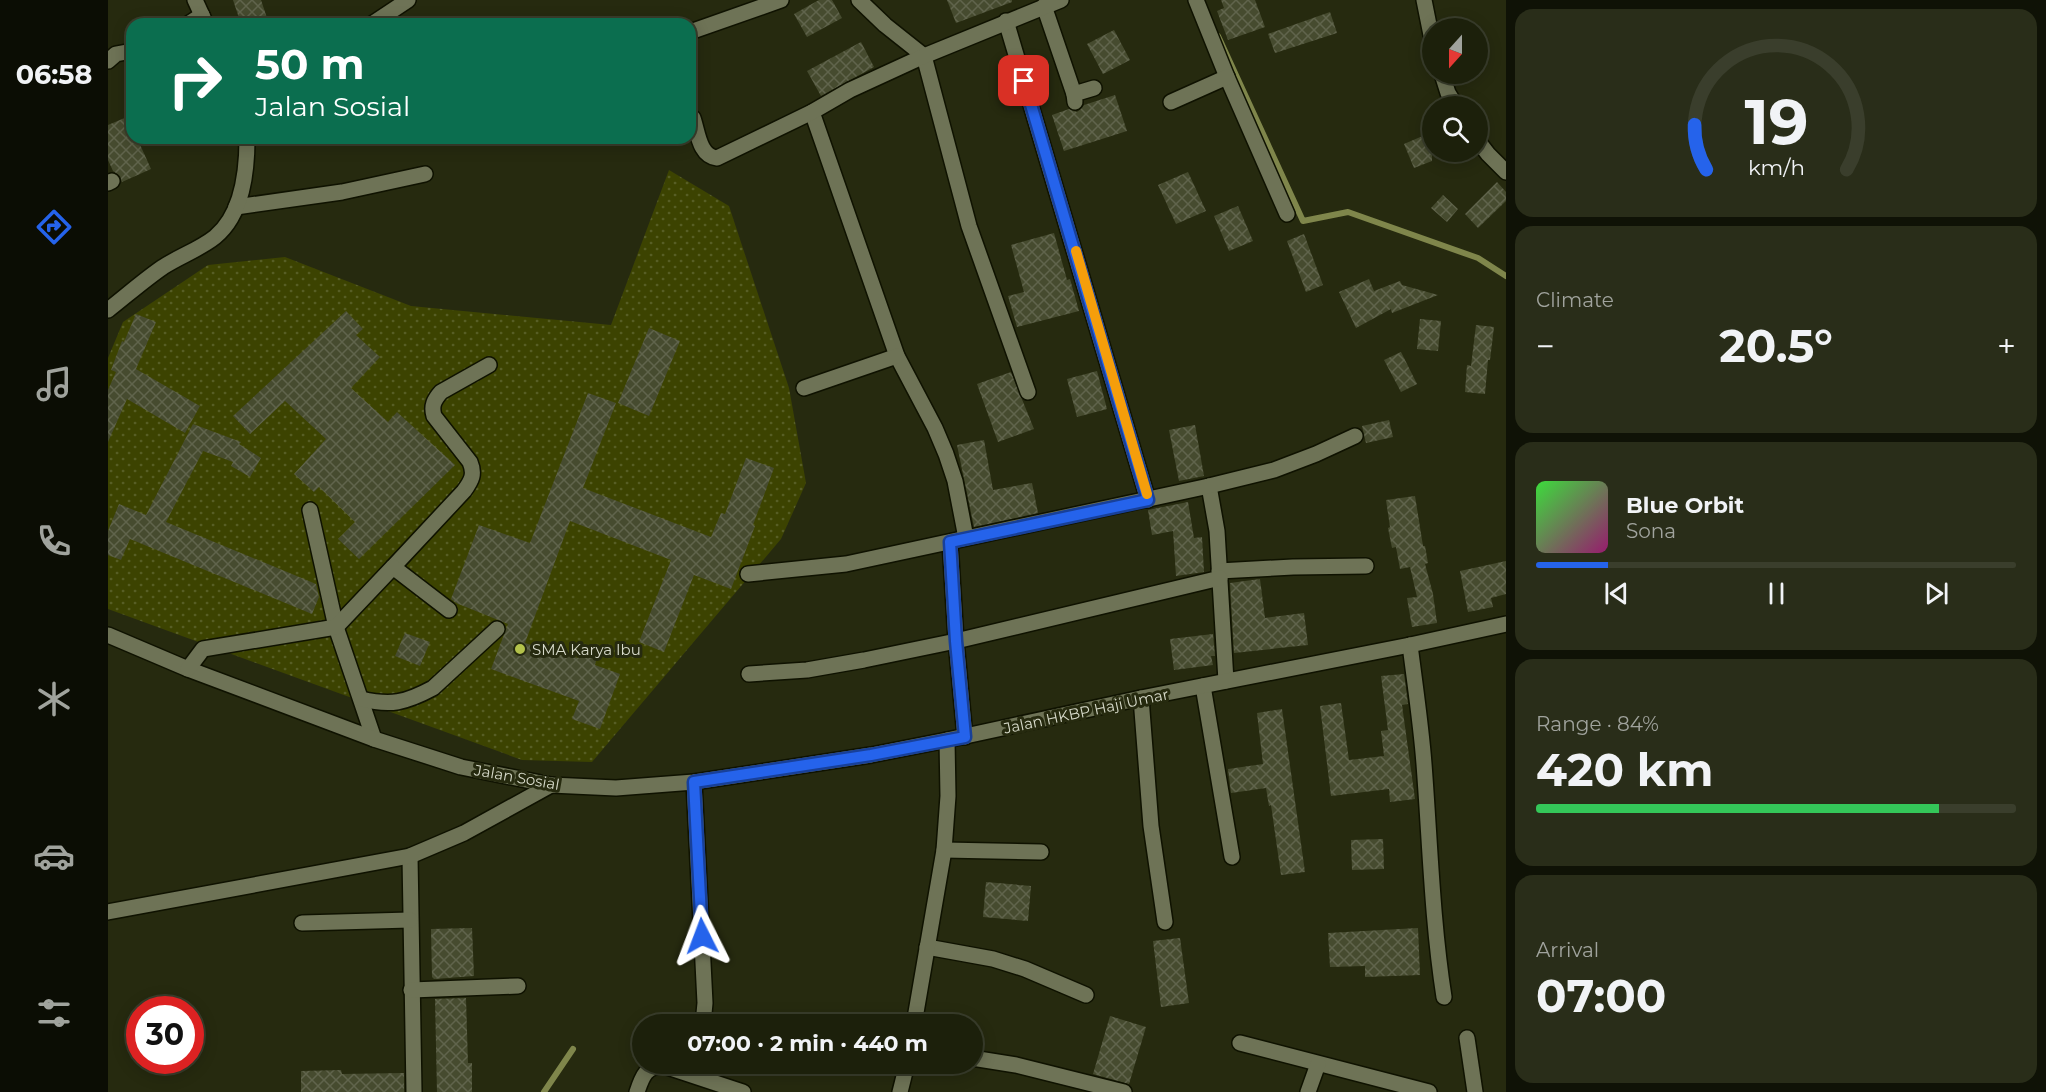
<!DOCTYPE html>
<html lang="en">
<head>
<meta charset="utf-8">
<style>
  :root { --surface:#1c200b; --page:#292d19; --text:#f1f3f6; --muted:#a0a39d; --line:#3a3e2c; --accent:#2563eb }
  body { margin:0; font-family:Montserrat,sans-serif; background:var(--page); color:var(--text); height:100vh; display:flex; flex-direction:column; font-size:22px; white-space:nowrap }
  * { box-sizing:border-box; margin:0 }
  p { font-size:20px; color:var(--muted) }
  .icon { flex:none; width:33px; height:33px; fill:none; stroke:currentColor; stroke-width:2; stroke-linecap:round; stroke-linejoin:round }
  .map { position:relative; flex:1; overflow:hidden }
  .panel { display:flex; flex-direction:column; gap:9px; padding:9px; background:#0f1206; width:540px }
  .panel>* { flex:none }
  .banner { position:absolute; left:18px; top:18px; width:570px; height:126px; border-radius:18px; box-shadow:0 3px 15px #0003,0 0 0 2px var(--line); background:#0b6e4f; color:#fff; overflow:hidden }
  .needle { width:39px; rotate:201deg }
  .buttons { position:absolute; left:1314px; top:18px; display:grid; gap:12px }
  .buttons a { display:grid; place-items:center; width:66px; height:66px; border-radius:50%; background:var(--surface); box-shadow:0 3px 15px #0003,0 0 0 2px var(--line); font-size:30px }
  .speed { position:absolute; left:18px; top:996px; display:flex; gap:12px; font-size:30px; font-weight:700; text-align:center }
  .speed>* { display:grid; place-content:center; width:78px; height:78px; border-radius:50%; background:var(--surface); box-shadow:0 3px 15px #0003,0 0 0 2px var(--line); line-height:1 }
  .speed .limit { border:9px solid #d22; background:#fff; color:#111 }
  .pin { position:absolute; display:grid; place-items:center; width:51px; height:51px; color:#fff; margin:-26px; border-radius:12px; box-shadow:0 3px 9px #0006 }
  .me { position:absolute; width:66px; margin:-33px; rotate:357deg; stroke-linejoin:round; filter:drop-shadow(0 0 4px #0008) }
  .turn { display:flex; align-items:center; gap:21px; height:126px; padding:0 30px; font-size:27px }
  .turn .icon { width:78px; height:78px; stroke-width:2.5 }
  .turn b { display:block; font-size:42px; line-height:51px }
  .big { font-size:45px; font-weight:700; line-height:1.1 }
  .panel .card { flex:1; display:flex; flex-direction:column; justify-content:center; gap:9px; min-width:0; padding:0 21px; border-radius:18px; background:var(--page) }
  .panel .dial { align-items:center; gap:0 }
  .dial svg { height:156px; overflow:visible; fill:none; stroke:var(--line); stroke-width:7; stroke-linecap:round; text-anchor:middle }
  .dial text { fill:var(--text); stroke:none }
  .song { display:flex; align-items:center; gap:18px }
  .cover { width:72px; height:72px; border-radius:9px; background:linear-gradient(135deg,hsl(120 70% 55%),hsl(320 70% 35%)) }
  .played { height:6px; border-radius:3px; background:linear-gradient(90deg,var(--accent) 15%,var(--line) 15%) }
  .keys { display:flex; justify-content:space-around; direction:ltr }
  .heat { display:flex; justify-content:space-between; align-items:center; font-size:33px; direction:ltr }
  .charge { height:9px; border-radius:4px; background:linear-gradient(90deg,#34c759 84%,var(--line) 0) }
  .trip { position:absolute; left:524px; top:1014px; width:351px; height:60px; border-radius:30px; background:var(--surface); box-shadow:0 3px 15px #0003,0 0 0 2px var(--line); font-weight:700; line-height:60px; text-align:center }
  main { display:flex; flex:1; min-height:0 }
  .tab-bar { display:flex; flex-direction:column; width:108px; justify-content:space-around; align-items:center; background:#0b0d04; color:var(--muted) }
  .tab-bar .icon { width:42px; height:42px }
  .tab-bar .selected { color:var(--accent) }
  .tab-bar b { font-size:27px; color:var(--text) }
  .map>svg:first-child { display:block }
  .grass { fill:url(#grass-dots) }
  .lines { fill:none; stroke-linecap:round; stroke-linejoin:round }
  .stream { stroke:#7f864b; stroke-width:6 }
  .building { fill:url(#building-cross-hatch) }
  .street-casing { stroke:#0f1200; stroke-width:18 }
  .street { stroke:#6e7356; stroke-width:15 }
  .route-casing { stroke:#184099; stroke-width:15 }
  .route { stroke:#2563eb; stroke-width:10 }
  .slow { stroke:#f59e0b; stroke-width:10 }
  .poi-dot { fill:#b3c24b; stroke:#262a0f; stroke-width:2 }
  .labels { text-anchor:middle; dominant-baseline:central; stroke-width:6; stroke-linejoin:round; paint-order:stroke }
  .poi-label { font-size:15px; fill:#d7daca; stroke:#262a0f; text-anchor:start }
  .street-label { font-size:15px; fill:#d7daca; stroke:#262a0f }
</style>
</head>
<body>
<main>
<nav class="tab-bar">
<b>06:58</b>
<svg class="icon selected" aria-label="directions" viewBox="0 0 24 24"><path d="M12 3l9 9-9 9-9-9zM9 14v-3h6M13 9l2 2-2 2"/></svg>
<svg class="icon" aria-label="music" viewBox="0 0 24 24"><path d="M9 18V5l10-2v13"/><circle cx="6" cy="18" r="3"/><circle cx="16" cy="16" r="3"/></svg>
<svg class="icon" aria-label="phone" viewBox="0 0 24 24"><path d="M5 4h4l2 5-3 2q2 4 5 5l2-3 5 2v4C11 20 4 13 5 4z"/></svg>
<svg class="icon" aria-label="climate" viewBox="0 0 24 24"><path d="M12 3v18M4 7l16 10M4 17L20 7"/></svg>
<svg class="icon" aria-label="car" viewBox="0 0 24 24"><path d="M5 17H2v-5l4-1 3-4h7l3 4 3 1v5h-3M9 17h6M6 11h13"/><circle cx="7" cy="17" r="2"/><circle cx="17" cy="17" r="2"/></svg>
<svg class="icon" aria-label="filters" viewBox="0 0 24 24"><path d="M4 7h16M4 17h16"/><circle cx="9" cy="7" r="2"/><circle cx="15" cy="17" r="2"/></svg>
</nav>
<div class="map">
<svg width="1398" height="1092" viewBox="0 0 1398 1092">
  <defs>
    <pattern id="grass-dots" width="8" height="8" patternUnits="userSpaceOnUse" patternTransform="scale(1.5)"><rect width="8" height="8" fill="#3c4301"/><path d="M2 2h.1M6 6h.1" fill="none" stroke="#575e25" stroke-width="1.8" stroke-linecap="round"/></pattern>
    <pattern id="building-cross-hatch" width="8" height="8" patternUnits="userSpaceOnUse" patternTransform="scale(1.5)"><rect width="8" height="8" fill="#464b2f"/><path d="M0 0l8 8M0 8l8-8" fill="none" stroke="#60644c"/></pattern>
  </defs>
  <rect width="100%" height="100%" fill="#262a0f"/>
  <polygon class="grass" points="561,170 621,206 681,388 698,483 673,539 484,762 414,760 0,609 0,358 15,322 100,265 177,257 303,306 503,325"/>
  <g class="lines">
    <g class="stream">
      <polyline points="1110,36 1195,221 1240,212 1370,258 1398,276"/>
      <polyline points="436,1092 465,1049"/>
    </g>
  </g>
  <g class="building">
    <polygon points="125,0 153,0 161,24 133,24"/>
    <polygon points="711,0 724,0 734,18 699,37 686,14"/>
    <polygon points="839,0 904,0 904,2 848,23"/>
    <polygon points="1113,0 1147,0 1157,27 1120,40 1109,11 1116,8"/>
    <polygon points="1222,12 1229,33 1167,53 1160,34"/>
    <polygon points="1006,30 1022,60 995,74 979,44"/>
    <polygon points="753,42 766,67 713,96 699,71"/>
    <polygon points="1007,95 1019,131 956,151 944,115 961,109 969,112 973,109 976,105"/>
    <polygon points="19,117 24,127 24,138 29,138 43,169 14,182 12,176 5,171 0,160 0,125"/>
    <polygon points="1324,132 1324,161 1306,168 1296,144"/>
    <polygon points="1080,172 1098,211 1068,224 1050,185"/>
    <polygon points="1389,182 1398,192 1398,201 1370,228 1357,214"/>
    <polygon points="1335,195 1350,209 1339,222 1323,208"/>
    <polygon points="1130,206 1145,241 1121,251 1106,216"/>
    <polygon points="946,233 959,280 962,279 971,311 909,327 900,296 916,292 903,245"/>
    <polygon points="1196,234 1215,285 1198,292 1179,241"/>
    <polygon points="1261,279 1266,291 1292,281 1294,285 1330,295 1284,313 1283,309 1248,328 1231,292"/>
    <polygon points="238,311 255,329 248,335 272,357 243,388 280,422 289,412 347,465 251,559 230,539 247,522 211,487 206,492 186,474 218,439 177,401 142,434 125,416"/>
    <polygon points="28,314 48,322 28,369 92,406 77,433 19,399 0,442 0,390 8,372 3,370 14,341 16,342"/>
    <polygon points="1312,319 1333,321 1330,351 1309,349"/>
    <polygon points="1368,325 1386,327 1382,360 1380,360 1377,394 1357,392 1359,365 1363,366"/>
    <polygon points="541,328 572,341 541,416 510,403"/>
    <polygon points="1293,352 1309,384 1293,392 1276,360"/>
    <polygon points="989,371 999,409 969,417 959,379"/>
    <polygon points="903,372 926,429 890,442 869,384"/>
    <polygon points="480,393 508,403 475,488 603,537 613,513 617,514 638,458 666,468 645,525 647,526 623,589 586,575 556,652 531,642 563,560 462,521 417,643 447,653 448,650 470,658 473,651 489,657 487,665 512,674 492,729 464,719 471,701 383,669 400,624 348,603 343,599 371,525 422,543"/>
    <polygon points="1281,420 1285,437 1258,443 1254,426"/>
    <polygon points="85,424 133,442 131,444 153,458 142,477 123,466 125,462 95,451 58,522 208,584 211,597 204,614 22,539 13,560 0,555 0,531 11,504 38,515"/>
    <polygon points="1087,425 1096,476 1071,481 1061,430"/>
    <polygon points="876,440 885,490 924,483 930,513 866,527 849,445"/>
    <polygon points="1307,496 1315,546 1317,546 1320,563 1317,564 1325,594 1329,623 1304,627 1299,598 1309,597 1302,567 1292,569 1288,547 1284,548 1280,528 1282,527 1278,500"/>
    <polygon points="1080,502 1086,538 1094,537 1096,572 1068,576 1065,531 1044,535 1040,510"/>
    <polygon points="1398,561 1398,594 1383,598 1385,607 1360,612 1352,571"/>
    <polygon points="1152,579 1157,618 1196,613 1200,645 1126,653 1122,583"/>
    <polygon points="297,633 322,642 312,666 287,656"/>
    <polygon points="1105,634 1107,656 1103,656 1105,665 1066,670 1062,639"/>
    <polygon points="1296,674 1300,704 1294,705 1307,799 1282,802 1281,789 1223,796 1212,706 1233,703 1241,760 1276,756 1273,731 1280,730 1273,676"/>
    <polygon points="1174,709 1197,872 1173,875 1163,805 1161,806 1158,788 1123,793 1120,769 1155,764 1149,713"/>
    <polygon points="1275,839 1276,869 1244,870 1243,840"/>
    <polygon points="878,882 923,886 920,921 875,917"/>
    <polygon points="364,928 366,976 326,979 324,977 323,929"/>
    <polygon points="1310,928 1312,975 1257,977 1257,966 1222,967 1220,933"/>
    <polygon points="1072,938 1081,1003 1053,1007 1045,941"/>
    <polygon points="358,998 360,1063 364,1063 364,1092 329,1092 327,999"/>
    <polygon points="1002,1016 1038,1027 1021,1084 985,1074"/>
    <polygon points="233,1070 234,1074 296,1073 296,1092 193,1092 193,1071"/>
  </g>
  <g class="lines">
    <defs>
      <g id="street">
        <polyline points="87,0 98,24"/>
        <polyline points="751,0 777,25 816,56 861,226 920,392"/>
        <polyline points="1088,0 1119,77 1179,214"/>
        <polyline points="1316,0 1324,40"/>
        <polyline points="936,6 966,94"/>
        <polyline points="898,21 1040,500"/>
        <polyline points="80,24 94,15"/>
        <polyline points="264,24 300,0"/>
        <polyline points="582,32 673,0"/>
        <polyline points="0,61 8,54 24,51"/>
        <polyline points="1334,74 1340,93 1348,106"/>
        <polyline points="967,102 966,94 986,88"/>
        <polyline points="1063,102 1119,77"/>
        <polyline points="704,112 789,356 827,428 838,454 847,481 858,538"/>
        <path d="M582 115 585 118C590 132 591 156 609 158L704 112 742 90 816 56 953 0"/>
        <polyline points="1370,141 1380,154 1398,172"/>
        <polyline points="0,183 4,181"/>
        <polyline points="128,207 234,192 317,174"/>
        <path d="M0 310C18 296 36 280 55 267 72 256 92 249 107 237 135 214 139 171 139 138"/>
        <polyline points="696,388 789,356"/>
        <polyline points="1101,486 1109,531 1118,681"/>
        <polyline points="202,510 228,627 266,739"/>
        <polyline points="842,542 848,641 857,737"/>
        <path d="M285 567 356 491C364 480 367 474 362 462L326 416C323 406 326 400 333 392L381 365"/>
        <polyline points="1111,571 1185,567 1258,566"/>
        <polyline points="640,574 738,564 1101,486 1166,470 1208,454 1247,436"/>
        <polyline points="0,635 80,669 266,739 353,767 443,785 508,788 586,782 763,755 839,740"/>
        <path d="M1302 645C1307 685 1313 724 1316 764 1322 842 1324 920 1336 997"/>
        <polyline points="80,669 95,649 228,627 285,567 341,610"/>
        <polyline points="641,674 699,670 756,660 848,641 1112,578"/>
        <polyline points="1095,686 1124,857"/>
        <polyline points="1033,698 1043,826 1057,922"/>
        <path d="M253 699C283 706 297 703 325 688L389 629"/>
        <polyline points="586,782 597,1003 595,1024"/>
        <polyline points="836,850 933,852"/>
        <polyline points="302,856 306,1092"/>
        <polyline points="0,912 302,856 356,833 443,785"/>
        <polyline points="194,923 302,920"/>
        <polyline points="819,947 885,959 917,969 978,995"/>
        <polyline points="303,990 410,986"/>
        <polyline points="806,1024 836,850 840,796 839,740 1033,698 1302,645 1398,624"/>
        <polyline points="1359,1038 1367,1092"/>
        <polyline points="1132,1043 1321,1092"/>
        <polyline points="864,1058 908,1065 1016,1092"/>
        <path d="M529 1092C534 1077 538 1065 556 1066L635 1092"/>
        <polyline points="792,1092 799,1064"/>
        <polyline points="1200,1092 1210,1064"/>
      </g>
    </defs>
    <use href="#street" class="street-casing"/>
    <use href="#street" class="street"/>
  </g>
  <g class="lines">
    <defs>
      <polyline id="route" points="594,936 586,782 763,755 857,737 848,641 842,542 1040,500 916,81"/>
    </defs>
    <use href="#route" class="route-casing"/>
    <use href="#route" class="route"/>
    <polyline class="slow" points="968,251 1039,494"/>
  </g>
  <circle class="poi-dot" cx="412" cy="649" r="6"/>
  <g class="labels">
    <g class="poi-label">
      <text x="424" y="649">SMA Karya Ibu</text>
    </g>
    <g class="street-label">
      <text transform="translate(978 711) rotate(-12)">Jalan HKBP Haji Umar</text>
      <text transform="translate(409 777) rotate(10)">Jalan Sosial</text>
    </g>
  </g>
</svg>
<div class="buttons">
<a><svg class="needle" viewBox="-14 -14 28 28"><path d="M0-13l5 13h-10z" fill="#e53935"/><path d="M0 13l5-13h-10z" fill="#a0a39d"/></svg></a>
<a><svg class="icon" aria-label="search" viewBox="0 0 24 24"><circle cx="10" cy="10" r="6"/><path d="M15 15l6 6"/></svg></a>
</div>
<div class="speed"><div class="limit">30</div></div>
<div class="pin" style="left:916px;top:81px;background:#d93025"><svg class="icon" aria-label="arrive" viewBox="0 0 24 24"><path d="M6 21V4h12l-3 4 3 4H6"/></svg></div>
<svg class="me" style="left:594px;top:936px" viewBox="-20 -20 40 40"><path d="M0-17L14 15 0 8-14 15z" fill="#2563eb" stroke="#fff" stroke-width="4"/></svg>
<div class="trip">07:00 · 2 min · 440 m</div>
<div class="banner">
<div class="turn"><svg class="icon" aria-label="right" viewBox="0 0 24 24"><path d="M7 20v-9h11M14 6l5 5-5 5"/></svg><div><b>50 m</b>Jalan Sosial</div></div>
</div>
</div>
<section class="panel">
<div class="card dial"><svg viewBox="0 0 100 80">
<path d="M14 69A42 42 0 1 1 86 69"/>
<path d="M14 69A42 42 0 0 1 8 46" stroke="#2563eb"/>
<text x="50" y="56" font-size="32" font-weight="700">19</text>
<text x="50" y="72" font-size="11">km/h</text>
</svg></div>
<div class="card"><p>Climate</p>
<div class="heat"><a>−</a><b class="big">20.5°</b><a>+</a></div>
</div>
<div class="card">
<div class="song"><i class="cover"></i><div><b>Blue Orbit</b><p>Sona</p></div></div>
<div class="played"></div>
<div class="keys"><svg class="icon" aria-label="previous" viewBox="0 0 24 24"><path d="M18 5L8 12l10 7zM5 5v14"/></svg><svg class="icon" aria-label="pause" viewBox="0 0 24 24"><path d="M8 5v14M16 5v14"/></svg><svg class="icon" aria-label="next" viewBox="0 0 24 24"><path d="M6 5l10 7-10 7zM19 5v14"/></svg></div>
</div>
<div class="card"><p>Range · 84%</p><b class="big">420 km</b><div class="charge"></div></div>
<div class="card"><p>Arrival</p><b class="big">07:00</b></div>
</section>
</main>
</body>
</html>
